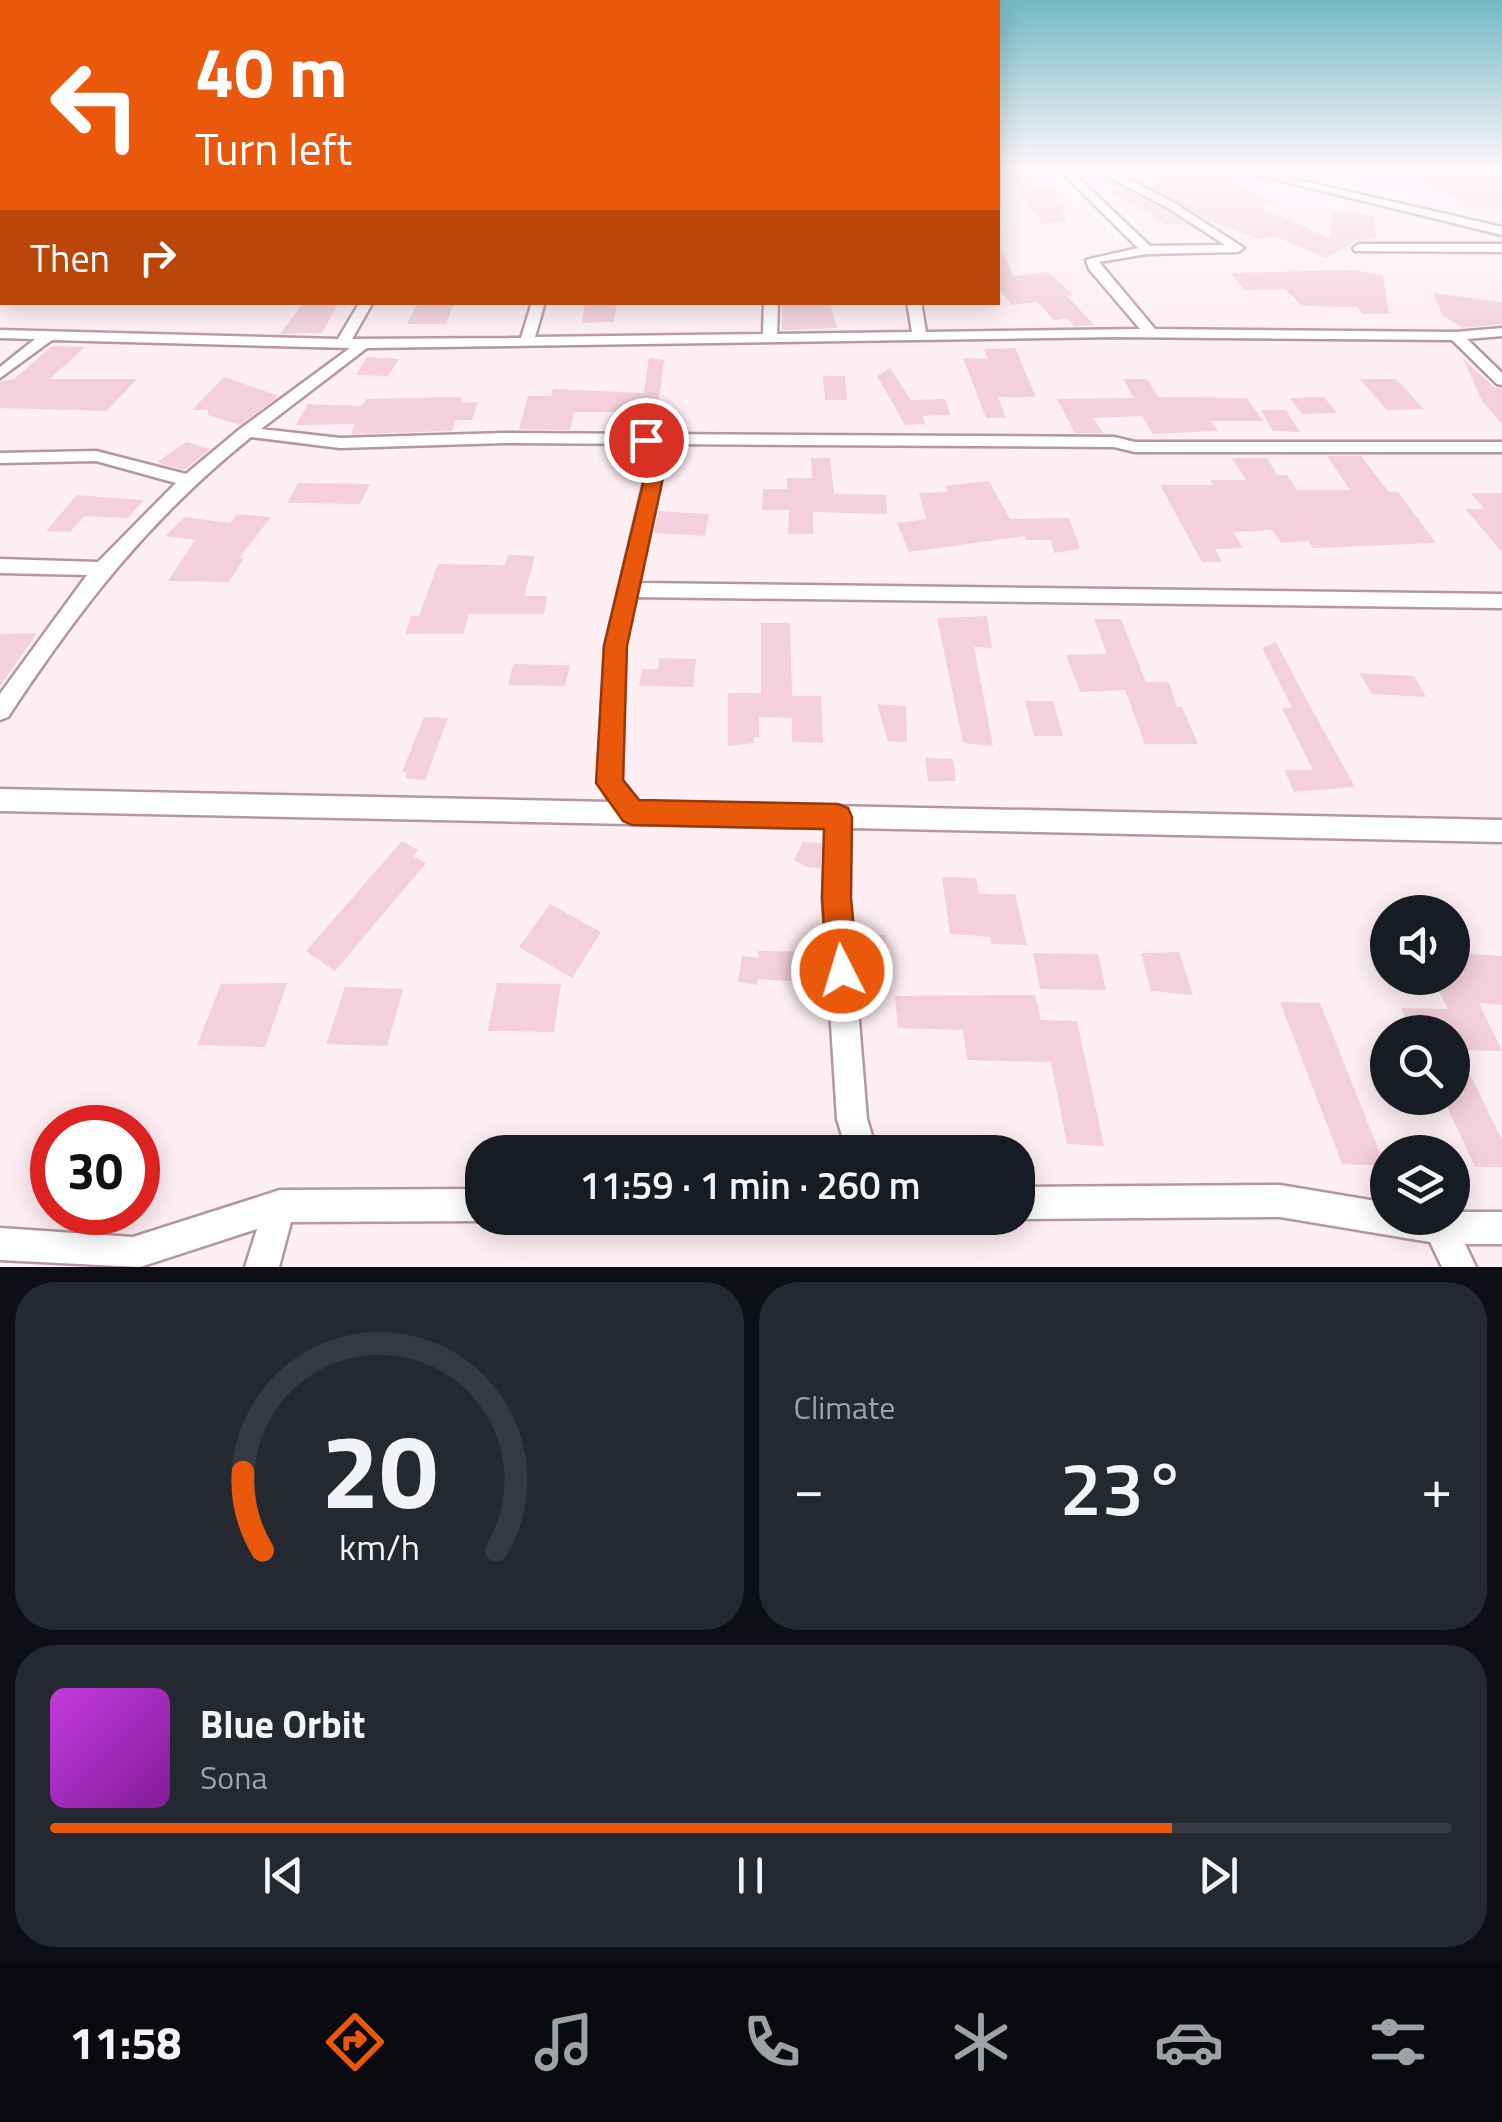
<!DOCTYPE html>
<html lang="en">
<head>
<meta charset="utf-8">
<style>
  :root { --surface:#171b24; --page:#242831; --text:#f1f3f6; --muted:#9ea1a6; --line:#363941; --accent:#ea580c }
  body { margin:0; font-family:"Titillium Web",sans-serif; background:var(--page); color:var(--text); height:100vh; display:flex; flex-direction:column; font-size:38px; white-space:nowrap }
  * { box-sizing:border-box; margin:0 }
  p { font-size:32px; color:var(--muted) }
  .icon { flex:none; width:55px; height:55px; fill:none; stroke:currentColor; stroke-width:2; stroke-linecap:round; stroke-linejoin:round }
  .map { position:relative; height:1267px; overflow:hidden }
  .drawer { display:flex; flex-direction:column; gap:15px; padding:15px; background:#0d0f14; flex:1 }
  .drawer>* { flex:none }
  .guide { position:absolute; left:0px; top:0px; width:1000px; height:305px; box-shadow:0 5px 25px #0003; background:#ea580c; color:#fff; overflow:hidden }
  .buttons { position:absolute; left:1370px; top:895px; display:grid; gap:20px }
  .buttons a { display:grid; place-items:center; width:100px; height:100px; border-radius:50%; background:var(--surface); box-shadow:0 5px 25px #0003; font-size:50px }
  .speed { position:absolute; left:30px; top:1105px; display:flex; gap:20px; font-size:50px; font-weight:700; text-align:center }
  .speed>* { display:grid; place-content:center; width:130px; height:130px; border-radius:50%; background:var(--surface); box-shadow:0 5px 25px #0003; line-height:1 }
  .speed .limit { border:15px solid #d22; background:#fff; color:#111 }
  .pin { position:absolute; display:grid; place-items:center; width:85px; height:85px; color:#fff; margin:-42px; border:5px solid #fff; border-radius:50%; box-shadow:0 2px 10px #0007 }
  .me { position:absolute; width:110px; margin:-55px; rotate:355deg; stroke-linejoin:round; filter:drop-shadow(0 0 8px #0008) }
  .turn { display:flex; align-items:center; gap:35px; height:210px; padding:0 30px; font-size:45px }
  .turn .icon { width:130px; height:130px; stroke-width:2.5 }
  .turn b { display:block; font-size:70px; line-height:85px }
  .then { display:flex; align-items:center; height:95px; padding:0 30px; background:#0003; gap:20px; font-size:38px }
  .big { font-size:75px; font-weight:600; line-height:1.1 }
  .drawer .widget { flex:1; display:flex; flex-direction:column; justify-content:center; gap:15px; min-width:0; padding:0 35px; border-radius:40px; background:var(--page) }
  .drawer .dial { align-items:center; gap:0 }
  .dial svg { height:260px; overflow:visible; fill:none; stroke:var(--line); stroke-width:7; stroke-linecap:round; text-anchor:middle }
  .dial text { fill:var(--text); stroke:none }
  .song { display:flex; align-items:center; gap:30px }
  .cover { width:120px; height:120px; border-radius:15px; background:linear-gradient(135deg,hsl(290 70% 55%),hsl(290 70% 35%)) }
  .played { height:10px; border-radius:5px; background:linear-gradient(90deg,var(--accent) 80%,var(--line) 80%) }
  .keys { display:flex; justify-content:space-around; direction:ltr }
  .heat { display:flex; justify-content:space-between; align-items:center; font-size:55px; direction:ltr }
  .drawer .tiles { flex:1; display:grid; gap:15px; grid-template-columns:1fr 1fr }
  .widget:last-child { grid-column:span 2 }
  .trip { position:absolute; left:465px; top:1135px; width:570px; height:100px; border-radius:40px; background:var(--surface); box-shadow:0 5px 25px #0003; font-weight:600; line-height:100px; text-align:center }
  .tab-bar { display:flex; height:160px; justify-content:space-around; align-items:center; background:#090b0e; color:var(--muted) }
  .tab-bar .icon { width:70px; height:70px }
  .tab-bar .current { color:var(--accent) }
  .tab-bar b { font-size:45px; color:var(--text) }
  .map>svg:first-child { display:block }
  .building { fill:#f3d0db }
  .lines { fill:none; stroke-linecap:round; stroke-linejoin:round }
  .minor-casing { stroke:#b696a0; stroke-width:5 }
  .minor { fill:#fff; fill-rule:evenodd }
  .route { fill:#ea580c; stroke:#983908; stroke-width:2.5 }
</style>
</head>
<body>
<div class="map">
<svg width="1502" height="1267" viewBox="0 0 1502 1267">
  <rect width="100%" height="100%" fill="#feeff4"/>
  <g class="building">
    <polygon points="1002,170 1016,170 1037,189 1054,189 1067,209 1061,209 1067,221 1043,224"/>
    <polygon points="1210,170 1274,203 1261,207 1331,239 1332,210 1374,216 1376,237 1357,241 1326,258 1274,236 1260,239 1210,221 1145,184"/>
    <polygon points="1407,170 1491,170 1502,178 1502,208 1471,208"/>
    <polygon points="1123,189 1166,211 1186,224 1167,225 1108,192"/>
    <polygon points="998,240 1013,276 1048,272 1073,295 1067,296 1094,325 1074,326 1067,318 1054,320 1037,302 1012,305 998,288"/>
    <polygon points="1354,270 1383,275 1389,314 1363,314 1357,307 1302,306 1285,289 1245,290 1230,273"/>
    <polygon points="1433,293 1502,302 1502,324 1463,328 1443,316"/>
    <polygon points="304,302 339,302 322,333 280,334"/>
    <polygon points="418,302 455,302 446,324 407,324"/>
    <polygon points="585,302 617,302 614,322 582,323"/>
    <polygon points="782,302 830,304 837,328 782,330"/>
    <polygon points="52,346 85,347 50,379 137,379 107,411 0,408 0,382 14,379"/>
    <polygon points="1015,348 1036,397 998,397 1006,418 986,418 963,358 988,359 984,349"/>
    <polygon points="367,357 399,359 388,376 356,375"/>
    <polygon points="649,358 664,360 655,430 621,430 622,412 574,412 570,430 519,429 528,396 551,396 553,389 644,393"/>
    <polygon points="1463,359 1494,387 1502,388 1502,424 1482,401"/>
    <polygon points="890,368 911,400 945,399 950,415 923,416 925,424 905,425 877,376"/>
    <polygon points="823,376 845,376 847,400 825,400"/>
    <polygon points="224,377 279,396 240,425 208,415 208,410 192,410"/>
    <polygon points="1123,379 1147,379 1158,397 1247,398 1263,421 1211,421 1218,431 1153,434 1142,416 1093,418 1103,433 1075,433 1057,399 1134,398"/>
    <polygon points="1360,379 1396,379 1424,409 1387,410"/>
    <polygon points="457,397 462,398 461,403 478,402 472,420 456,420 452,431 351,434 355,424 296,425 308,404 362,406 366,399"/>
    <polygon points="1324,397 1337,413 1302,414 1290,398"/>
    <polygon points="1261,410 1286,410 1300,432 1273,431"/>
    <polygon points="186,442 210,449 184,470 157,462"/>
    <polygon points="1327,456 1361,456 1389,492 1398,492 1436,543 1313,548 1308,541 1281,543 1272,530 1233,532 1243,548 1215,549 1222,562 1202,562 1160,485 1213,485 1210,480 1246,480 1232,458 1267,458 1277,475 1287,475 1297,490 1350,490"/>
    <polygon points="811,458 830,458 834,494 886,495 887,514 813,512 813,534 788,534 789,510 762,510 763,489 787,489 787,478 812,478"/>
    <polygon points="989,481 1010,519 1069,518 1080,549 1054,553 1051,540 1026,540 1025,536 909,552 897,523 926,519 919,493 948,492 945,486"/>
    <polygon points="298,483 370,484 360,504 287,503"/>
    <polygon points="1471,493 1502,493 1502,552 1465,509 1484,509"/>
    <polygon points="77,495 144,500 128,518 84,516 70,532 46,531"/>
    <polygon points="658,511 709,514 705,536 654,533"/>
    <polygon points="238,514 271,517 239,558 244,558 229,582 168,581 195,540 165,536 184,517 230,523"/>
    <polygon points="508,555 535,556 524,596 547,596 544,614 469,614 463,634 405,634 411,616 419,616 438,564 505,565"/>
    <polygon points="987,616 992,648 974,647 993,746 963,743 937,618"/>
    <polygon points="1094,619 1121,619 1146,682 1169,682 1177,707 1182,707 1198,744 1145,744 1125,690 1080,692 1066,655 1107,654"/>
    <polygon points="761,623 790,623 792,696 821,696 823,743 792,742 792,718 759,717 759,737 754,737 754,743 728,746 728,693 761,693"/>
    <polygon points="37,633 0,686 0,634"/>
    <polygon points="1276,642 1311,708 1355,787 1294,792 1284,770 1313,770 1282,708 1292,708 1262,648"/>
    <polygon points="659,658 696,659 693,687 639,686 642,669 658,669"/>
    <polygon points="513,664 570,665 565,686 508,685"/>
    <polygon points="1359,673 1414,676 1426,697 1372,694"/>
    <polygon points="1025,701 1053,701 1063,736 1034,736"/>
    <polygon points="877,704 906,706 907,742 888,741"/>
    <polygon points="424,717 448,718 425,780 405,778 407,772 402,772"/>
    <polygon points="925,758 953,759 956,781 928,781"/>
    <polygon points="402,841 418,850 413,856 426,863 335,971 306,951"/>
    <polygon points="803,842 822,843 821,868 806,867 794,860"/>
    <polygon points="942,877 976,878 979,894 1015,894 1027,945 991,944 990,937 950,934"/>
    <polygon points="550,904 601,932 572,978 519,947"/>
    <polygon points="856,935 885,935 891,990 860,991"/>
    <polygon points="758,951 820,952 821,983 758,979 757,985 738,982 742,956 759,958"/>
    <polygon points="1179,952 1193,995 1151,991 1141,953"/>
    <polygon points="1033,953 1098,954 1106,990 1040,989"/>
    <polygon points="1452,953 1502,956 1502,1005 1479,1003 1502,1051 1458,1050 1502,1140 1502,1167 1475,1167 1443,1098 1452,1098 1452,1032 1412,1032 1401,1008 1448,1009 1432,978 1452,978"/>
    <polygon points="287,983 265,1047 197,1045 221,984"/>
    <polygon points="497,983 561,984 554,1032 488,1031"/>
    <polygon points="345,987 403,989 387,1046 326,1044"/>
    <polygon points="999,995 1035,995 1041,1020 1077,1021 1104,1146 1067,1144 1051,1062 967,1060 963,1030 898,1028 895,996"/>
    <polygon points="1280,1002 1320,1003 1385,1166 1342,1164"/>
  </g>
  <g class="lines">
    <defs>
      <g id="minor">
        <path d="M1059 170H1070L1150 246 1225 245 1168 208 1106 176V172H1114L1176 204 1244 248 1238 252 1147 254 1099 262 1155 329 1456 332 1502 328V336L1467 339 1502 373V385L1497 384 1452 340 1116 337 367 348 261 429 340 438 505 433 1114 437 1135 442H1502V452H1135L1114 447 669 444 639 583 1502 594V608L636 597 625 646 622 780 639 802 1502 820V842L850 828 849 898 867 1119 877 1152H847L837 1119 823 898 826 828 0 811V789L610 802 598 783 605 646 653 444 505 443 340 448 251 437C147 521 81 607 8 717L0 720V694L87 575 0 573V559L98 562 176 483 96 461 0 463V453L96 451 186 474 240 429 350 348 52 340 0 378V367L35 339 0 338V330L338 339 360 302H373L352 339 521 338 532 302H545L535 337 763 334 764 302H778L777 334 912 332 907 302H921L926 332 1140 329 1089 269 1086 260 1138 248Z"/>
        <polygon points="1238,170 1255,170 1502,227 1502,235"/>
        <polygon points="1494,170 1502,170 1502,174"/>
        <polygon points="1359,244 1502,244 1502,252 1355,251 1353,248"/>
        <polygon points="0,245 2,246 2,252 0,253"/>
        <polygon points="1280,1185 1388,1203 1388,1218 1452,1218 1452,1212 1502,1212 1502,1244 1465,1244 1476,1267 1442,1267 1430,1242 1280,1217 1018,1219 1015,1218 1018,1218 1018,1187"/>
        <polygon points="482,1189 482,1218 490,1218 482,1221 291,1222 279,1267 245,1267 257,1229 140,1267 0,1260 0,1228 133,1237 280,1190"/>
      </g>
    </defs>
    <use href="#minor" class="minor-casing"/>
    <use href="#minor" class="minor"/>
  </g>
  <linearGradient id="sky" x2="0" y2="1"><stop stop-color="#73b9c4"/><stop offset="0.49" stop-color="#fff8fa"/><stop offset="1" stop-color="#fff8fa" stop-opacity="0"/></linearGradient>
  <rect width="1502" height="347" fill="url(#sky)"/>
  <polygon class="route" points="646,434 662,435 671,440 627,646 623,780 639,800 838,804 848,808 852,817 851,898 858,971 853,982 842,986 831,982 827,971 822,898 824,829 632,825 623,821 596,783 604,646 652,446 637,440"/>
</svg>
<div class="buttons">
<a><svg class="icon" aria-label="sound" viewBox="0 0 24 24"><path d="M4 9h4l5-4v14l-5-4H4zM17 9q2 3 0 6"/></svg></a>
<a><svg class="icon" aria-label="search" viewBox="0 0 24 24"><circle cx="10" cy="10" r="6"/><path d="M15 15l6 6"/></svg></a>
<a><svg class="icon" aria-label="layers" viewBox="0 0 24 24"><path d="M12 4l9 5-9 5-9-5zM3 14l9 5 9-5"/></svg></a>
</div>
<div class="speed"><div class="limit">30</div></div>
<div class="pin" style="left:646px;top:440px;background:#d93025"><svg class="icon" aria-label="arrive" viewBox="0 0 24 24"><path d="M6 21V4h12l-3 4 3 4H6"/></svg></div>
<svg class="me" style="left:842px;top:971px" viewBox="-20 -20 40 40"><circle r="17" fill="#ea580c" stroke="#fff" stroke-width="3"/><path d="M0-11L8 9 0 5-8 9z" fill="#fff"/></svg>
<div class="trip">11:59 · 1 min · 260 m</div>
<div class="guide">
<div class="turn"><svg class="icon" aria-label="left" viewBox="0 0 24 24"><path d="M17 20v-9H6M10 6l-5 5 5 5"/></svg><div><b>40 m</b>Turn left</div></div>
<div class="then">Then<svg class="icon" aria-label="right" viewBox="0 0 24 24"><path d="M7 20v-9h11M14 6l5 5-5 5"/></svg></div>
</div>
</div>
<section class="drawer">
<div class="tiles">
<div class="widget dial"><svg viewBox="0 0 100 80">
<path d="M14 69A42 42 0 1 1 86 69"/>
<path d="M14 69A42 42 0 0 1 8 45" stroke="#ea580c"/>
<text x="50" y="56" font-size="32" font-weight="700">20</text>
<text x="50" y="72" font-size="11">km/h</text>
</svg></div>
<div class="widget"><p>Climate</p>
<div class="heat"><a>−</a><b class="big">23°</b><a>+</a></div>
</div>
<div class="widget">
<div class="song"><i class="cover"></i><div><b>Blue Orbit</b><p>Sona</p></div></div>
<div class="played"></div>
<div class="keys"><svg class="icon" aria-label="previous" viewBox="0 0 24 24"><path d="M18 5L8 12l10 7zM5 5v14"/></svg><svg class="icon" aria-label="pause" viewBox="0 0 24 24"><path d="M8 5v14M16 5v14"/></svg><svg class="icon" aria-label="next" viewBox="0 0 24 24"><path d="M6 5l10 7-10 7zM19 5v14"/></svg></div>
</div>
</div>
</section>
<nav class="tab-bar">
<b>11:58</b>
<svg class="icon current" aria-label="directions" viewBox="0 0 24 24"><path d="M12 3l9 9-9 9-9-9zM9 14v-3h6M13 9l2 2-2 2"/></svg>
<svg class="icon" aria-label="music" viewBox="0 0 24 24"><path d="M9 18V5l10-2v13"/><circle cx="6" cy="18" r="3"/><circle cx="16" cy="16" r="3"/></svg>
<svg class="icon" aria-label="phone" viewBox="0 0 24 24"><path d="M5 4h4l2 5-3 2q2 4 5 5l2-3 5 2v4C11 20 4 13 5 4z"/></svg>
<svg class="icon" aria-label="climate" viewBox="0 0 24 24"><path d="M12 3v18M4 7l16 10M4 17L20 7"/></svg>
<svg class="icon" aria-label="car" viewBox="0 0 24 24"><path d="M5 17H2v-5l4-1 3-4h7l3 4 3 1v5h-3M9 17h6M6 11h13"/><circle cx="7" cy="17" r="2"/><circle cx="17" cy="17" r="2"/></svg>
<svg class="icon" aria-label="filters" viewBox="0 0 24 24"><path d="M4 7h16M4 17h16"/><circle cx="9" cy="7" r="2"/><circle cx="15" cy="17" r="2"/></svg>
</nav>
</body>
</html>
